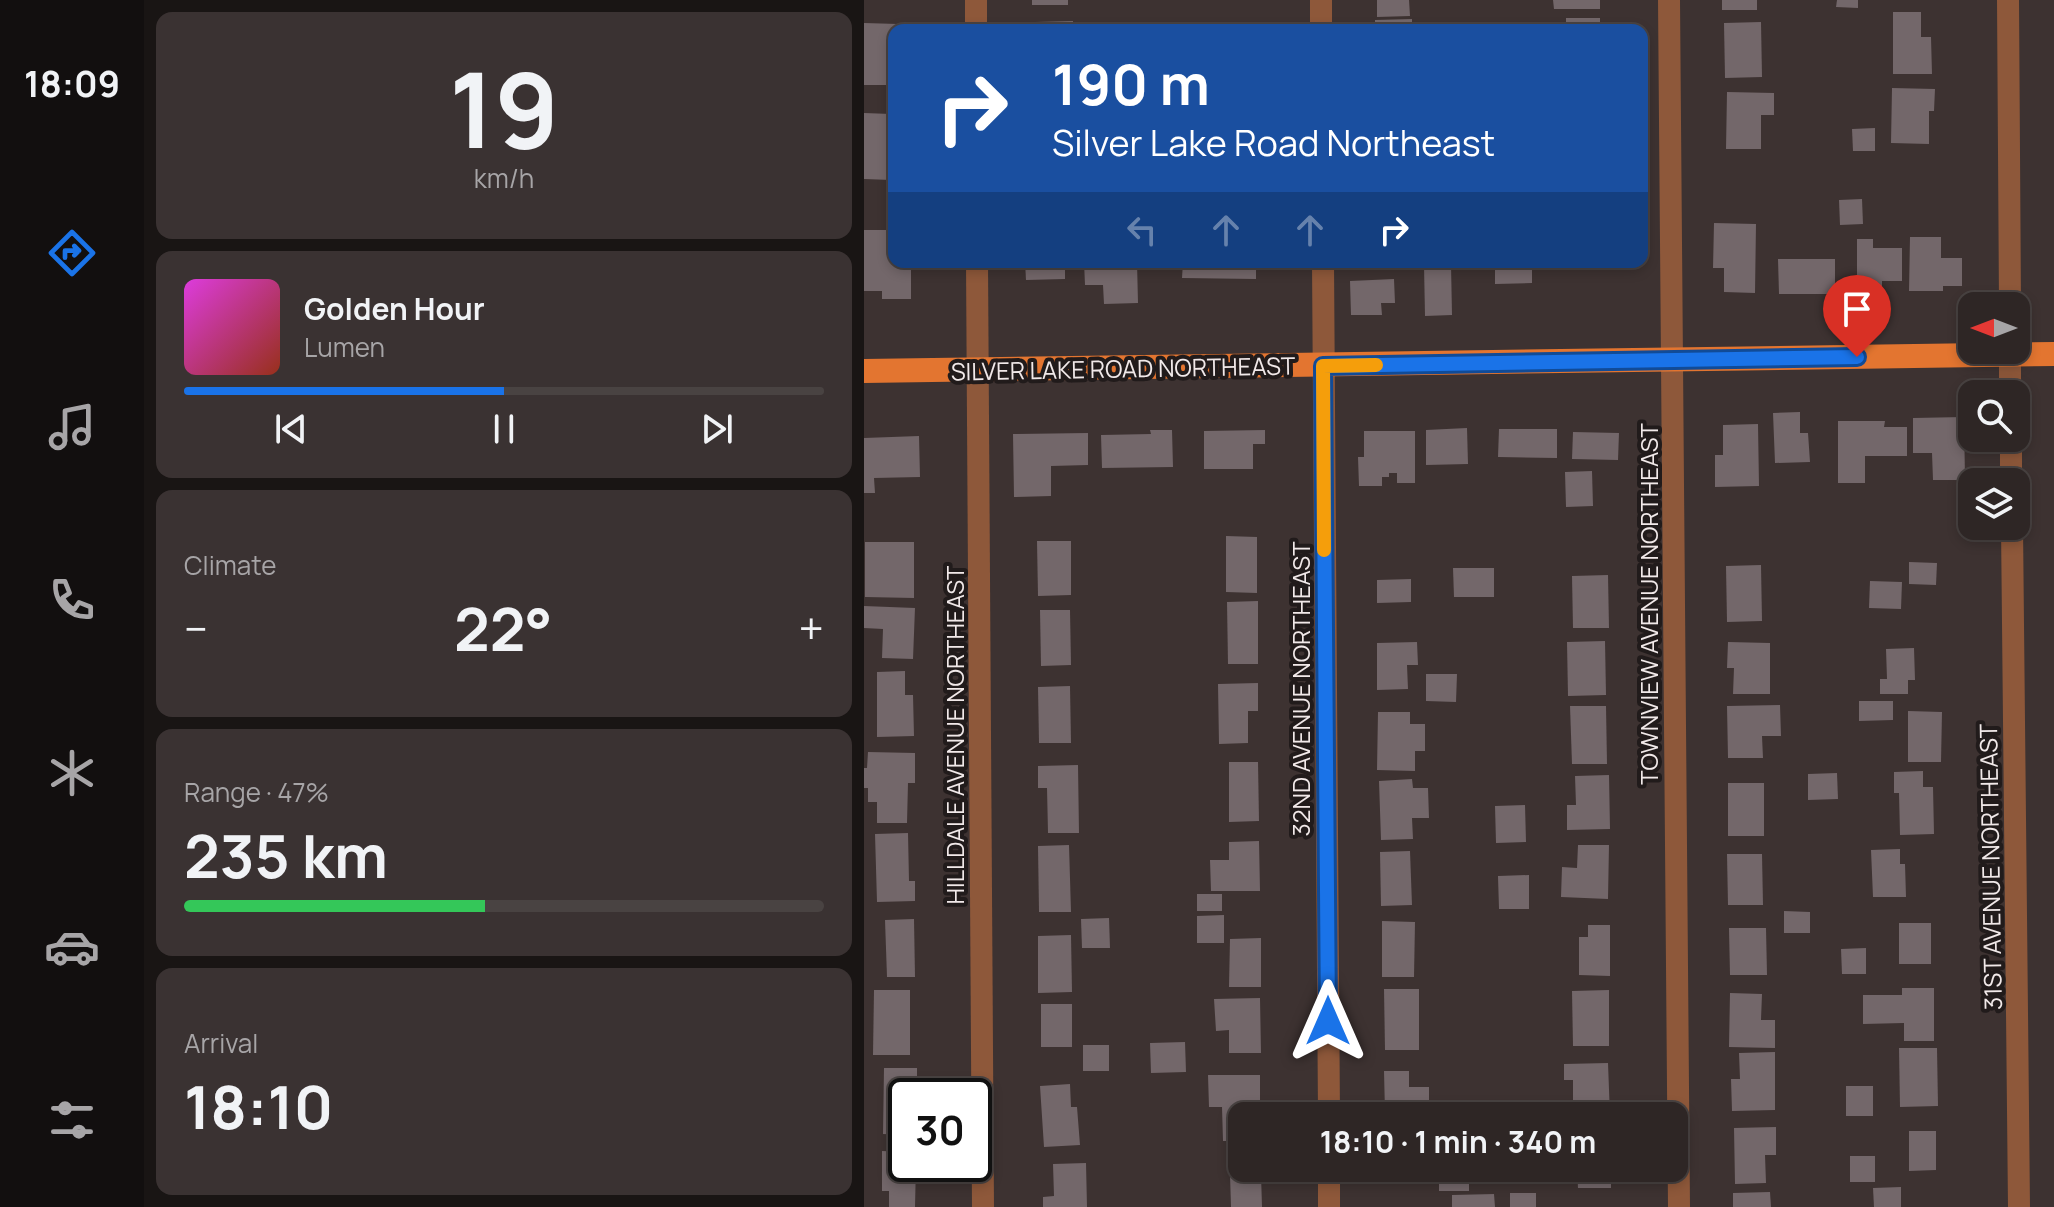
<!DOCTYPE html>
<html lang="en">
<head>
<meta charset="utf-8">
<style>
  :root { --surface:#2e2625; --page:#3a3232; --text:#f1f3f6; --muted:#a7a5a7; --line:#494342; --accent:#1a73e8 }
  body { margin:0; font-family:Manrope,sans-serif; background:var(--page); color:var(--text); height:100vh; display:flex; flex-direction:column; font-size:30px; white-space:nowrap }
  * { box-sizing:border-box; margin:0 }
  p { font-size:26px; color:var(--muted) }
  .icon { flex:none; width:44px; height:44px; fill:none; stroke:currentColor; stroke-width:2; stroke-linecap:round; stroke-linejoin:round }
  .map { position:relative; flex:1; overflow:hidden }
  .panel { display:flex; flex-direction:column; gap:12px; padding:12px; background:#191514; width:720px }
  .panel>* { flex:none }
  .top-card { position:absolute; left:24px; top:24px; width:760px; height:244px; border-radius:16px; box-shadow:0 4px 12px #0003,0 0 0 2px var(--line); background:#1a4fa0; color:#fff; overflow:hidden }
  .needle { width:52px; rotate:270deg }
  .controls { position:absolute; left:1094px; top:292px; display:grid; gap:16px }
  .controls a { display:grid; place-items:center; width:72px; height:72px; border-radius:16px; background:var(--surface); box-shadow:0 4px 12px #0003,0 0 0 2px var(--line); font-size:40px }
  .speed { position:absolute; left:24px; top:1078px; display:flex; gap:16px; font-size:40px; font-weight:700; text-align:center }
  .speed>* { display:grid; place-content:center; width:104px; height:104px; border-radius:50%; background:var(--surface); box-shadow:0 4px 12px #0003,0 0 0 2px var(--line); line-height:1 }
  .speed .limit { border:4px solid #111; border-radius:12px; background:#fff; color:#111 }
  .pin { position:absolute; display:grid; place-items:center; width:68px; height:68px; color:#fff; margin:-82px -34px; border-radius:50% 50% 50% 0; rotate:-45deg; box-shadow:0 0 8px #0007 }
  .pin .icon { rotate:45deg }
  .me { position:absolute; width:88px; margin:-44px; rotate:0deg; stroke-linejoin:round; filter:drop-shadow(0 0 6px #0008) }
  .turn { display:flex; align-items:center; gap:28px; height:168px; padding:0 32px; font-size:36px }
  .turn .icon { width:104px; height:104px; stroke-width:2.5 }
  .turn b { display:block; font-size:56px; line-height:68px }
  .lanes { display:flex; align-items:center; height:76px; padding:0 32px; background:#0003; justify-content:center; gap:40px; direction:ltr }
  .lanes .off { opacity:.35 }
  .big { font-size:60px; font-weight:700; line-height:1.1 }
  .panel .card { flex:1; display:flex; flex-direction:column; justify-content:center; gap:12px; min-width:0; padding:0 28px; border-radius:16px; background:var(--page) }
  .panel .dial { align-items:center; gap:0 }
  .dial b { font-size:104px; line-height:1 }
  .song { display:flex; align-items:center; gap:24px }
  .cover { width:96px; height:96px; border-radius:12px; background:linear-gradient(135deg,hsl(300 70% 55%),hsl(10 70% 35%)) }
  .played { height:8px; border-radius:4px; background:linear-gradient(90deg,var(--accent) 50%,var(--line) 50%) }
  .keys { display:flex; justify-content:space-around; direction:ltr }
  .heat { display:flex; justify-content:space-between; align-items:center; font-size:44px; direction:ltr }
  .charge { height:12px; border-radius:6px; background:linear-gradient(90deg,#34c759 47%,var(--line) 0) }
  .trip { position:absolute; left:364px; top:1102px; width:460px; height:80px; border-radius:16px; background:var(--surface); box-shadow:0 4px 12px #0003,0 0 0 2px var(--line); font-weight:700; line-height:80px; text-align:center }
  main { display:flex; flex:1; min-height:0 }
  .tab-bar { display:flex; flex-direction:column; width:144px; justify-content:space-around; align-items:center; background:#120f0f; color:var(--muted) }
  .tab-bar .icon { width:56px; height:56px }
  .tab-bar .active { color:var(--accent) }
  .tab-bar b { font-size:36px; color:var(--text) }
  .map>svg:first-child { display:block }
  .building { fill:#73676a }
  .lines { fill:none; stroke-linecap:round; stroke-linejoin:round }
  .minor { stroke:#8e583a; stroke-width:22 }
  .major { stroke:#e37530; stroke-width:24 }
  .route-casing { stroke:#114b97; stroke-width:20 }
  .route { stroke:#1a73e8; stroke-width:14 }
  .slow { stroke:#f59e0b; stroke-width:14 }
  .labels { text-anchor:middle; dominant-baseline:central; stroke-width:8; stroke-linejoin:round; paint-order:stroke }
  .street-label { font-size:24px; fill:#f1e9e9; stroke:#211b1b }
</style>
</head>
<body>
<main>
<nav class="tab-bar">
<b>18:09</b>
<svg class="icon active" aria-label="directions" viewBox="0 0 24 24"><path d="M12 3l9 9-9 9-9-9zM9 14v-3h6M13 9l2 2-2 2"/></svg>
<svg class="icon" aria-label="music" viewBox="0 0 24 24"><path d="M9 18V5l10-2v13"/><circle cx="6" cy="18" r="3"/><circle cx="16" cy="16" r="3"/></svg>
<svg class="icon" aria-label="phone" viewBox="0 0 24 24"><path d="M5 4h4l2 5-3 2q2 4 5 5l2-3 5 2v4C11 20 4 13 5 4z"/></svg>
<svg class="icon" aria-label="climate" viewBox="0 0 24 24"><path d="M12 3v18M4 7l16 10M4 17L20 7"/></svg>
<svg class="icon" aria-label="car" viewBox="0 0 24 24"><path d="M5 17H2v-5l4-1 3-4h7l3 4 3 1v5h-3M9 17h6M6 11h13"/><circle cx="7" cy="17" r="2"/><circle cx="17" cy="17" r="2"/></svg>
<svg class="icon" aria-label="filters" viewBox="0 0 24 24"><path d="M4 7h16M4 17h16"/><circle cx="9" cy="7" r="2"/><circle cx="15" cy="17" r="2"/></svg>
</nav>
<section class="panel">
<div class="card dial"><b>19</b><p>km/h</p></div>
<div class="card">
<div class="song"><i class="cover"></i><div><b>Golden Hour</b><p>Lumen</p></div></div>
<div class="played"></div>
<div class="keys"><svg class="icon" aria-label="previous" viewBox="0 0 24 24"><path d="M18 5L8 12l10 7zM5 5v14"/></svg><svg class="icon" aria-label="pause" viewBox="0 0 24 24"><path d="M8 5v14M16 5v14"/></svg><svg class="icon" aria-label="next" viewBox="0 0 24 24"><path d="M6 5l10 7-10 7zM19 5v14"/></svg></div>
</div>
<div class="card"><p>Climate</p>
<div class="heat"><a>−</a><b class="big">22°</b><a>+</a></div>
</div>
<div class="card"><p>Range · 47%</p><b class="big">235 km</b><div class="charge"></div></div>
<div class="card"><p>Arrival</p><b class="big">18:10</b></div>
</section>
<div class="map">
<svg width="1190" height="1207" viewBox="0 0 1190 1207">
  <rect width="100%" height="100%" fill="#3d3231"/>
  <g class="building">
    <rect x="168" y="0" width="36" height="5"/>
    <polygon points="513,0 545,0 546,16 513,17"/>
    <polygon points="689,0 736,0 736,9 690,9"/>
    <rect x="858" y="0" width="35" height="10"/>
    <polygon points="973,0 994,0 994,8 972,7"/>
    <polygon points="1029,12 1057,12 1057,37 1067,37 1068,74 1029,74"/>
    <rect x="702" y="18" width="34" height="12"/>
    <polygon points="548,19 548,30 511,30 511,20"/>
    <polygon points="209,21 209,30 171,30 171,22"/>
    <polygon points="897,22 898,77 861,78 860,23"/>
    <polygon points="0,23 34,24 34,30 30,30 30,85 0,85"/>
    <polygon points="1028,88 1071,89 1070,111 1065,111 1065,144 1027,143"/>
    <polygon points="863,92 910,93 910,115 897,115 897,149 862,149"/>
    <polygon points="0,113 27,114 27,180 0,179"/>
    <polygon points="1011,128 1011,151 989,151 988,129"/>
    <polygon points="998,199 999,224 976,225 975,200"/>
    <polygon points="850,223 892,224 891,293 860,292 860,268 849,268"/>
    <polygon points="0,230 30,230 30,262 47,264 47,299 18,299 18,291 0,291"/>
    <polygon points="1046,237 1077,237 1077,258 1098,258 1098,286 1079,286 1079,291 1045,291"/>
    <polygon points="993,239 1009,239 1009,248 1038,248 1038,281 1018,281 1018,290 993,291"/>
    <polygon points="914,259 971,259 971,294 915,294"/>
    <polygon points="161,262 201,262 201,279 162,280"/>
    <polygon points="220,262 273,262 274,303 240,304 239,285 221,285"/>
    <polygon points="319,262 392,262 392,279 318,278"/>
    <polygon points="631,262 688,262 688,268 668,268 668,283 631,284"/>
    <polygon points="587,264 588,315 561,316 560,265"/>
    <polygon points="530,279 531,303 517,303 518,315 487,315 486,281"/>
    <polygon points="936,412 936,433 944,433 946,462 911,463 909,413"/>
    <polygon points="1100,417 1101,480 1069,480 1068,453 1049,453 1049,418"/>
    <polygon points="974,421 1021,421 1020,427 1043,427 1043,456 1001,456 1001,483 974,483"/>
    <polygon points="894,424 895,486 851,487 851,455 859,455 859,425"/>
    <polygon points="603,428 604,464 562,465 562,430"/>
    <polygon points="635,429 693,429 693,458 634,457"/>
    <polygon points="286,430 308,430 309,467 238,468 237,435 287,434"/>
    <polygon points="401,430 401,444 389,444 389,469 340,469 340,431"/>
    <polygon points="500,431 551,431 551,483 533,483 533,473 525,473 525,477 518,477 518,486 495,486 494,457 500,457"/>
    <polygon points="709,432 755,433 754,460 708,459"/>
    <polygon points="224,433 224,465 187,466 187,496 150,497 149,434"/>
    <polygon points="55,436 56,477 10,478 11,493 0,493 0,438"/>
    <polygon points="728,471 729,506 702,507 701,472"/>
    <polygon points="362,536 393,537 393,593 362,592"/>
    <polygon points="173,541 207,541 207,595 174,596"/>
    <polygon points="1,542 50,542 50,598 1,597"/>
    <polygon points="1045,562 1073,563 1072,585 1045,584"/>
    <polygon points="897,565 898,621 863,622 862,566"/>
    <polygon points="589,568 630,568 630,597 590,597"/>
    <polygon points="744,575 745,628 709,628 708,576"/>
    <polygon points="547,579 547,602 513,603 513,580"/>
    <polygon points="1006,581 1038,582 1037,609 1005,608"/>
    <polygon points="394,601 394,664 364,664 363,602"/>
    <polygon points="0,606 51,608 49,659 18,658 19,629 0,628"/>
    <polygon points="176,610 206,610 207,665 177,666"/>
    <polygon points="741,641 742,695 704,696 703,642"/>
    <polygon points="553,642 554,665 543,665 544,689 513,690 513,643"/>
    <polygon points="864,642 906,643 906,694 869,694 870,668 863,668"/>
    <polygon points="1050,648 1051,680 1044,680 1044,694 1016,694 1016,679 1023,679 1022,649"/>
    <polygon points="41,671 41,695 49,695 50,736 13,737 13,672"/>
    <polygon points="562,674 593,674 592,702 562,701"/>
    <polygon points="394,683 394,711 384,711 384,743 355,744 354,684"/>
    <polygon points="206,686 207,743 175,743 174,687"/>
    <polygon points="995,701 1029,701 1029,720 995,721"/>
    <polygon points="916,705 917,736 898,736 899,758 864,758 863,706"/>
    <polygon points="706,706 742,706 743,764 708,764"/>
    <polygon points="1044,711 1078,712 1077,762 1044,762"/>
    <polygon points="514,712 546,712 546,724 561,724 561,751 551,751 551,771 513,770"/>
    <polygon points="4,752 51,753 51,783 44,783 43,823 13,823 13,802 4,802 4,788 0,788 0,768 3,768"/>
    <polygon points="365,762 394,762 395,821 365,822"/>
    <polygon points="214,765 215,833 184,833 183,788 174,788 174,766"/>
    <polygon points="1059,771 1059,787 1069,787 1070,834 1036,835 1035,793 1030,793 1030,772"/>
    <polygon points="973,773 974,799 944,800 944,774"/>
    <polygon points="745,775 746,829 703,830 703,805 712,805 711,776"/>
    <polygon points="548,779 549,788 564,788 565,818 548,818 549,839 517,840 515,781"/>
    <rect x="864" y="783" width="36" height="53"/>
    <polygon points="661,805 662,842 632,843 631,806"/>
    <polygon points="44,833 45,881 51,881 51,901 13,902 11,834"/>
    <polygon points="395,841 396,891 347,891 346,860 365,860 365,842"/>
    <polygon points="205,845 207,912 175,912 174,846"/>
    <polygon points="714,845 745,845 744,899 697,897 698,867 713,868"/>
    <polygon points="1036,849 1036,864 1041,864 1042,897 1009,897 1007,850"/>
    <polygon points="546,851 548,905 517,906 516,852"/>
    <polygon points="863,854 898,854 899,905 864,905"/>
    <polygon points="665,875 665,909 635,909 634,876"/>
    <rect x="333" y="894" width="25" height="17"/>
    <polygon points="920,911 946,912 946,933 920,933"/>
    <polygon points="360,915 360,943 333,943 333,916"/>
    <polygon points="245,918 246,948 218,948 217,919"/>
    <polygon points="50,919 51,977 23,977 21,920"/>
    <polygon points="518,921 551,922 550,977 518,977"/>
    <rect x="1035" y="923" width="32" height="41"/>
    <polygon points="724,925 746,925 746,976 715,975 715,937 724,937"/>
    <polygon points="865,928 902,928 903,975 866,975"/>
    <polygon points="207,935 208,992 174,993 174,936"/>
    <polygon points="397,938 397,987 365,987 366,939"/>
    <polygon points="1002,948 1002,974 978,974 977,949"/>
    <polygon points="1038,988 1070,988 1070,1041 1040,1041 1040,1023 999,1024 999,995 1038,995"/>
    <polygon points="520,989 555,989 555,1050 521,1050"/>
    <polygon points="10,990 46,990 46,1055 9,1055"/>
    <polygon points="745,990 745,1046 709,1046 708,991"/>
    <polygon points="866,993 898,994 897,1020 911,1020 911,1048 865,1047"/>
    <polygon points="396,998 397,1053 365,1053 365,1030 352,1031 350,999"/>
    <rect x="177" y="1004" width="31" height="43"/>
    <polygon points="321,1042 322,1072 287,1073 286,1043"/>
    <rect x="219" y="1045" width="26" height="26"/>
    <polygon points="1035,1048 1073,1048 1074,1106 1036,1107"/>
    <polygon points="911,1052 911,1110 868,1111 867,1079 876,1079 875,1053"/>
    <polygon points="744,1063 746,1116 709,1116 709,1080 700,1080 700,1064"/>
    <polygon points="20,1068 53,1068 53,1096 42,1096 42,1135 19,1134"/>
    <polygon points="520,1071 545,1071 545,1087 565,1087 565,1112 521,1113"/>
    <polygon points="344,1075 396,1075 396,1116 378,1116 378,1141 359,1141 358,1107 345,1107"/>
    <polygon points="206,1084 207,1107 213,1107 216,1145 180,1147 176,1086"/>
    <rect x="982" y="1086" width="27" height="30"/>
    <polygon points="912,1127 912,1155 901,1155 902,1183 871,1184 870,1128"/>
    <polygon points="1045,1131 1072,1131 1072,1170 1045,1171"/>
    <polygon points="18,1151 42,1152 42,1164 52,1164 51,1207 25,1207 25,1191 18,1191"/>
    <rect x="986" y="1156" width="25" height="26"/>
    <polygon points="222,1163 223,1207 179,1207 179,1197 190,1196 189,1164"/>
    <polygon points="525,1168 575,1168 575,1172 605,1171 605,1191 575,1191 575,1176 525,1176"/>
    <polygon points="713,1168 747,1168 747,1188 714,1188"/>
    <polygon points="397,1174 398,1207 367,1207 366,1175"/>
    <polygon points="1037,1187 1037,1207 1010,1207 1009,1188"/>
    <polygon points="906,1192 907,1207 869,1207 869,1193"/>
    <rect x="646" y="1193" width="26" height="14"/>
    <polygon points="630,1194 631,1207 588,1207 588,1195"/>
  </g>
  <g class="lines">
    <g class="minor">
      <polyline points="112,0 112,30"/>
      <polyline points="457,0 457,30"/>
      <polyline points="805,0 815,1207"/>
      <polyline points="1144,0 1146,306"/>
      <polyline points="113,262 119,1207"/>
      <polyline points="459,262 465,1116"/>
      <polyline points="1146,350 1146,394"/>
      <polyline points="1147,438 1147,482"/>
      <polyline points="1148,526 1155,1207"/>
      <polyline points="465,1168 465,1207"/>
    </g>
    <polyline class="major" points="0,371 1190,354"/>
  </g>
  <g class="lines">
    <defs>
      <polyline id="route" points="464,1021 459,366 993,357"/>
    </defs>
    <use href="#route" class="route-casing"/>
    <use href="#route" class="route"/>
    <polyline class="slow" points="460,550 459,366 512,365"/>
  </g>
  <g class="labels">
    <g class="street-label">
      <text transform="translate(259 368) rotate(-1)">SILVER LAKE ROAD NORTHEAST</text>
      <text transform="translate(784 604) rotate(-90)">TOWNVIEW AVENUE NORTHEAST</text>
      <text transform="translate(436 689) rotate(-90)">32ND AVENUE NORTHEAST</text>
      <text transform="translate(90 735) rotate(-90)">HILLDALE AVENUE NORTHEAST</text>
      <text transform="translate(1126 867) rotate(-91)">31ST AVENUE NORTHEAST</text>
    </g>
  </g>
</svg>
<div class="controls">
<a><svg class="needle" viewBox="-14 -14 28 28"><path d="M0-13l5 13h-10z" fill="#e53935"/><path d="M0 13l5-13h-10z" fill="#a7a5a7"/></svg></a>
<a><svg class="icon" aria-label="search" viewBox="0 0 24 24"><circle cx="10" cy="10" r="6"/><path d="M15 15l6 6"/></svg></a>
<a><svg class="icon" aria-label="layers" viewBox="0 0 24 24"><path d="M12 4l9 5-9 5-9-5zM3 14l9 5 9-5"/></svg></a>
</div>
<div class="speed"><div class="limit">30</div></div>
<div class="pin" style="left:993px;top:357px;background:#d93025"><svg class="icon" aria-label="arrive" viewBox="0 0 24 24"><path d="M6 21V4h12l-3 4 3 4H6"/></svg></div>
<svg class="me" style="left:464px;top:1021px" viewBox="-20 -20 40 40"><path d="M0-17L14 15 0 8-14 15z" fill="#1a73e8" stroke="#fff" stroke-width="4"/></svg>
<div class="trip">18:10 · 1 min · 340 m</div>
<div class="top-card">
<div class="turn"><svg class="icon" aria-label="right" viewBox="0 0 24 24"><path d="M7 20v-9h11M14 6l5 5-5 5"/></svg><div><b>190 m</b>Silver Lake Road Northeast</div></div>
<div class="lanes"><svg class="icon off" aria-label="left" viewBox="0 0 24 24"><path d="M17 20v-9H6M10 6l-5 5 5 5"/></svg><svg class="icon off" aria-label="ahead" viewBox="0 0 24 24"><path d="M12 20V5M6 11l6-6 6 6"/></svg><svg class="icon off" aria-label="ahead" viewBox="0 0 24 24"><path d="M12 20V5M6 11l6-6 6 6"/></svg><svg class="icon" aria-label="right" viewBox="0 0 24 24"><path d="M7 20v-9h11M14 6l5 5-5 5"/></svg></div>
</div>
</div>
</main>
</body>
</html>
